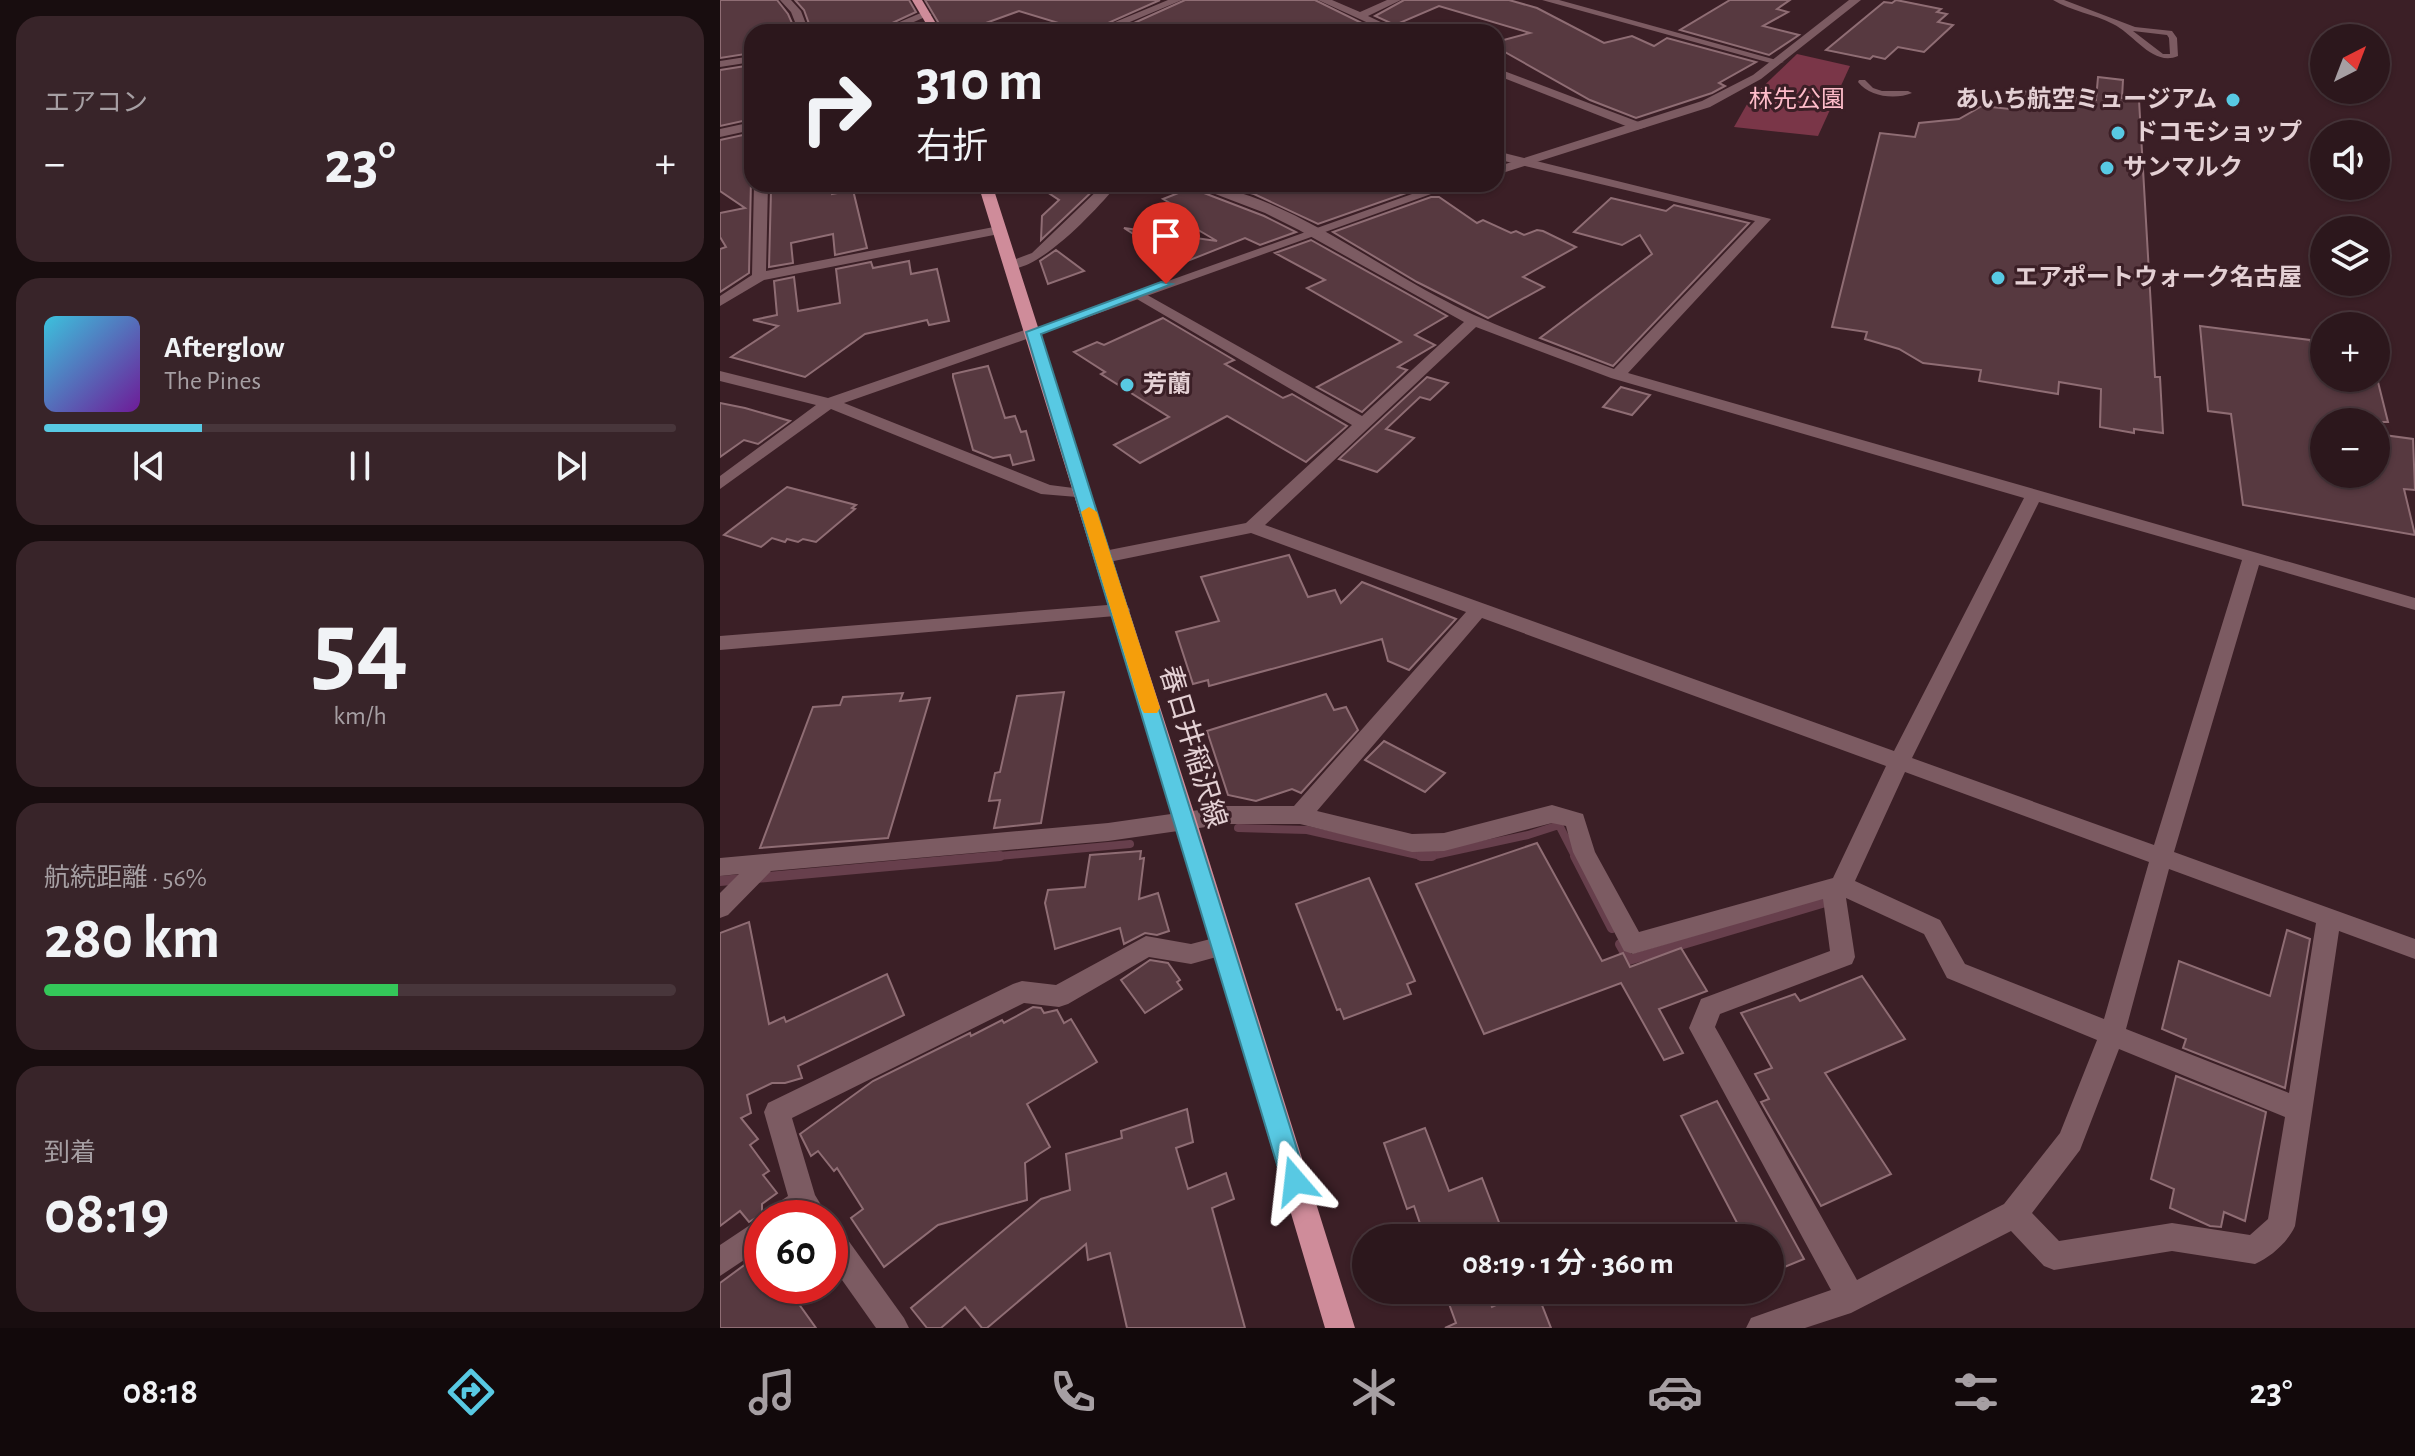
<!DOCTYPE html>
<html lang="ja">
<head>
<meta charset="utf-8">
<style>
  :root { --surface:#2c171c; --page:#382429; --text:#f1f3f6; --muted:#a69fa3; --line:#48363b; --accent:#58c9e3 }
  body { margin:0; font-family:"Alegreya Sans","Noto Sans JP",sans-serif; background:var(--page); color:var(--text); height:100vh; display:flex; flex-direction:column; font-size:30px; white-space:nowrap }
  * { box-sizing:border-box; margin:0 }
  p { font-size:26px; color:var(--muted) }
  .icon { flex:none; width:44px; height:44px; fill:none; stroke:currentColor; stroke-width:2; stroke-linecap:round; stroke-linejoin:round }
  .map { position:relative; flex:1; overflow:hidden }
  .panel { display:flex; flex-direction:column; gap:16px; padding:16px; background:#180d0f; width:720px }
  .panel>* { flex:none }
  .hud { position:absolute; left:24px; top:24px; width:760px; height:168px; border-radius:24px; box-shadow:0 2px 6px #0004,0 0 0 2px var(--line); background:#2c171c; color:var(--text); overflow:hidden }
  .needle { width:52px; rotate:42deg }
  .tools { position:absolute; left:1590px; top:24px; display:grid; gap:16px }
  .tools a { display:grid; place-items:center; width:80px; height:80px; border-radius:50%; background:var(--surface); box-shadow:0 2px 6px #0004,0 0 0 2px var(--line); font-size:40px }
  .speed { position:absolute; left:24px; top:1200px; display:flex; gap:16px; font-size:40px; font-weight:700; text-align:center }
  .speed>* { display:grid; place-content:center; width:104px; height:104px; border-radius:50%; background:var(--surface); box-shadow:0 2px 6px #0004,0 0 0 2px var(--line); line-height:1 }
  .speed .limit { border:12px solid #d22; background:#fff; color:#111 }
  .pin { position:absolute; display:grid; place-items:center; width:68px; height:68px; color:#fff; margin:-82px -34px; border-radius:50% 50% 50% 0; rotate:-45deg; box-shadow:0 0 8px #0007 }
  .pin .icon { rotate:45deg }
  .me { position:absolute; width:88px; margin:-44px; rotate:343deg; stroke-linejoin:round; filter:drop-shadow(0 0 6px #0008) }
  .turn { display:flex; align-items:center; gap:28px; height:168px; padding:0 40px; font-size:36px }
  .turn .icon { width:104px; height:104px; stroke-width:2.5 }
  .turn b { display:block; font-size:56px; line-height:68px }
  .big { font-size:60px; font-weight:600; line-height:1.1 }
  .panel .card { flex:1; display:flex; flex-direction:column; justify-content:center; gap:12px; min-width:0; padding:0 28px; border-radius:24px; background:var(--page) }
  .panel .dial { align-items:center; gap:0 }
  .dial b { font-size:104px; line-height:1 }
  .song { display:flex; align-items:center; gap:24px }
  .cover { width:96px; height:96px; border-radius:12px; background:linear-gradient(135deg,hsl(190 70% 55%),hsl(280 70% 35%)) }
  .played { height:8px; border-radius:4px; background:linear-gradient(90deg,var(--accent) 25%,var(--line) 25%) }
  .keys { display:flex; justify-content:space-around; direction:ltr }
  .heat { display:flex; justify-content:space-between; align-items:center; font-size:44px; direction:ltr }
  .charge { height:12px; border-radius:6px; background:linear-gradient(90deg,#34c759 56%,var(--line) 0) }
  .trip { position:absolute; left:632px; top:1224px; width:432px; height:80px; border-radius:40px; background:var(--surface); box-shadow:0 2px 6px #0004,0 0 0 2px var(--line); font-weight:600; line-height:80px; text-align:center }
  .dock { display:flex; height:128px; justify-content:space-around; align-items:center; background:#12090b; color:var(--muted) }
  .dock .icon { width:56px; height:56px }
  .dock .current { color:var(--accent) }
  .dock b { font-size:36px; color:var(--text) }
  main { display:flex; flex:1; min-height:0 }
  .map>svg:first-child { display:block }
  .green { fill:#7a3648 }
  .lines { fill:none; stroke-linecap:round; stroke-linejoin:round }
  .stream-far1 { stroke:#673f4c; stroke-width:8 }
  .stream { stroke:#673f4c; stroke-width:10 }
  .building { fill:#573940; stroke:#8f6d74; stroke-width:2 }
  .service { fill:#7c5b62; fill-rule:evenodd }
  .minor { fill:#7c5b62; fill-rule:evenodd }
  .tertiary { fill:#7c5b62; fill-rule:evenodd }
  .primary { fill:#cf8c9a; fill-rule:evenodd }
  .route { fill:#58c9e3; stroke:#398394; stroke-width:2 }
  .slow { fill:#f59e0b }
  .poi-dot { fill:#58c9e3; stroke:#3b1f26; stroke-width:3 }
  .labels { text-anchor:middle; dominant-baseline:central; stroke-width:6; stroke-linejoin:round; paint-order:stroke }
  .far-park-label { font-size:24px; fill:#febcc9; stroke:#3b1f26 }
  .far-poi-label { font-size:24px; font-weight:bold; fill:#e4d0d4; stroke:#3b1f26; text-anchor:start }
  .street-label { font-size:28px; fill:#e4d0d4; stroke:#3b1f26 }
</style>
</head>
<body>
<main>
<section class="panel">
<div class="card"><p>エアコン</p>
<div class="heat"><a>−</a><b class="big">23°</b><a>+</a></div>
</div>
<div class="card">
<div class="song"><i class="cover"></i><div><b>Afterglow</b><p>The Pines</p></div></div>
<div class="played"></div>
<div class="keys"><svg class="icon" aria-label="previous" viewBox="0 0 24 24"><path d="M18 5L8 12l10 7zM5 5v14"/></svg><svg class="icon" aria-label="pause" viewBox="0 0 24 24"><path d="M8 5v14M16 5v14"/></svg><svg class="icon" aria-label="next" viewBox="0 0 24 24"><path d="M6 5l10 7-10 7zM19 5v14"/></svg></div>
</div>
<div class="card dial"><b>54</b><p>km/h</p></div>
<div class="card"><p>航続距離 · 56%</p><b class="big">280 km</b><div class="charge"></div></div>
<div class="card"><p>到着</p><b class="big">08:19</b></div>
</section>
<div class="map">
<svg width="1695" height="1328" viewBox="0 0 1695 1328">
  <rect width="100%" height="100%" fill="#3b1f26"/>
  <polygon class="green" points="1077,54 1130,66 1098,136 1014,127 1030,99"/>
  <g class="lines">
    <g class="stream-far1">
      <polyline points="518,828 587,830 706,857 808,835 839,825 856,858"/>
      <polyline points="258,858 410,844"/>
    </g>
    <g class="stream">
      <polyline points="701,856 712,856"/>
      <polyline points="855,856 892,928"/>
      <polyline points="36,878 280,856"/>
      <polyline points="0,881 23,879"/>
      <polyline points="900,944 909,960 1102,903"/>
    </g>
  </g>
  <g class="building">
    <polygon points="0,0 57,0 68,14 76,32 32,32 32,53 0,58"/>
    <polygon points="75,0 189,0 196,12 153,32 92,32 84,10"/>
    <polygon points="205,0 440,0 368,32 299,11 241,32 224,32"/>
    <polygon points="465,0 595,0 660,32 394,32"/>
    <polygon points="684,0 789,0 817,8 884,43 912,36 934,46 947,38 1036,62 999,83 1005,86 992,93 916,118 870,100 776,47 776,42 810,33 719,6 675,25 655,16"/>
    <polygon points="1010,0 1070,0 1057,9 1068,12 1043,26 1079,35 1049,55 960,30"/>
    <polygon points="1176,0 1221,9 1217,12 1227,14 1218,22 1233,25 1204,52 1178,47 1165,59 1153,56 1150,59 1106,50 1164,2 1172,3"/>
    <polygon points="32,65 32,119 0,126 0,70"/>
    <polygon points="1378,77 1403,80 1402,98 1419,100 1435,377 1440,377 1443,433 1414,429 1414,433 1380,427 1381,389 1339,382 1338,394 1259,381 1261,370 1203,363 1179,349 1145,339 1147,332 1112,327 1160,133 1195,137 1199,123 1239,119 1262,106 1299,110 1302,91 1376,100"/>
    <polygon points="32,133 29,273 0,292 0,249 6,247 0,237 0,213 25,208 0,191 0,140"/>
    <polygon points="87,184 111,184 112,194 133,190 147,248 115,255 113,234 71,243 73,263 49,267 51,190"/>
    <polygon points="315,184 380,184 321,240 322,216 339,200"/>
    <polygon points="496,184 672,184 692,191 598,224 534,194"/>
    <polygon points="471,188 544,216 576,232 540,245 525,238 460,264 404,228 497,241 444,210 455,206 443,199"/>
    <polygon points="711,197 719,197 757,223 763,220 791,233 796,231 804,235 817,230 823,231 856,247 803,277 824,287 768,318 697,282 613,232"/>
    <polygon points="891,198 946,211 954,205 1029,223 893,366 820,338 932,254 920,235 902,245 854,232"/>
    <polygon points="591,240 727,316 695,335 715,345 678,367 687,370 642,412 597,387 681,342 587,288 605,280 555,253"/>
    <polygon points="336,250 364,271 328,284 320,261"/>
    <polygon points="189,261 191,274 217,269 229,321 209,325 207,320 145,334 85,377 11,357 58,326 33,320 57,315 54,281 74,277 78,311 120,303 116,269 151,262 153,268"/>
    <polygon points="443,318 514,360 505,364 563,398 572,394 627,426 586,462 507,416 420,463 394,445 449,417 381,374 385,372 354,352 377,342 384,345"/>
    <polygon points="1480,326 1590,340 1592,350 1604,352 1604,378 1657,378 1668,422 1604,422 1604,474 1656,474 1656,434 1693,439 1695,490 1684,489 1695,535 1523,505 1511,414 1488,411"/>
    <polygon points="268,366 285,418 295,416 301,432 306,431 314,460 293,465 290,455 273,458 253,450 233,377 233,374"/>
    <polygon points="707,377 728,383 710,400 700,397 666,429 694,438 666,464 657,472 619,459"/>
    <polygon points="901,387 930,395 912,415 883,407"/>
    <polygon points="0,403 25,408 70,421 38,444 24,440 0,457"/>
    <polygon points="67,487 136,505 132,508 135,509 96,542 83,539 78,542 67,539 65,542 52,538 41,547 4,535"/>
    <polygon points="569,555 588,597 615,590 621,603 642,582 736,619 689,670 668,661 662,639 489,686 488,680 473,684 456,632 499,621 481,577"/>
    <polygon points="344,692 321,823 274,828 280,800 269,801 275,773 280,772 297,696"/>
    <polygon points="183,693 180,701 210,698 168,838 40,848 93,707 120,705 123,697"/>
    <polygon points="606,694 614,710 626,707 638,730 581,793 572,789 536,801 508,795 487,731"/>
    <polygon points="664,741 725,773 705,792 645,760"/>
    <polygon points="817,843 882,961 903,953 910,967 961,948 987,991 939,1009 963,1053 944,1060 901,983 764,1034 696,884"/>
    <polygon points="421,851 420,859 424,858 419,899 438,893 449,931 437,935 425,933 404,944 400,928 335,949 325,903 328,890 365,887 370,855"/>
    <polygon points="649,878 695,981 687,984 691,994 624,1019 620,1009 617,1010 576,904"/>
    <polygon points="29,922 49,1024 64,1017 66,1022 167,974 184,1015 78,1066 82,1078 65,1083 52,1083 27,1095 31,1113 21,1118 38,1139 30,1145 49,1171 43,1175 57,1193 42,1204 42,1214 29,1222 20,1211 0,1226 0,933"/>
    <polygon points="1567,930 1590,939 1565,1088 1463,1048 1466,1039 1442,1029 1459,961 1550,996"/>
    <polygon points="430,960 448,963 460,980 457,982 462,989 425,1013 401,980"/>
    <polygon points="1142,976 1185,1039 1105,1073 1171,1174 1101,1206 1041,1102 1049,1099 1035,1074 1052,1068 1021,1013 1075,994 1080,1001"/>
    <polygon points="313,1007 321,1008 324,1013 337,1010 344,1023 351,1019 377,1062 307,1104 330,1147 305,1163 307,1200 218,1225 164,1267 131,1218 143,1209 117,1168 114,1171 98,1151 91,1156 80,1134 153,1081 250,1033 251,1036 282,1020 284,1023"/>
    <polygon points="1456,1076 1546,1112 1525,1221 1504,1212 1501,1227 1490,1226 1450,1208 1454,1189 1431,1179"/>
    <polygon points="997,1101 1084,1259 1050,1273 1050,1238 1025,1238 961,1116"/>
    <polygon points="467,1109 473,1142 456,1148 468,1189 506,1173 514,1199 492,1208 525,1328 407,1328 390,1253 368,1260 366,1244 267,1328 262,1328 245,1307 221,1328 207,1328 191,1308 321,1199 350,1190 346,1154 402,1138 401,1131"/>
    <polygon points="705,1128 729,1191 762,1178 785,1238 705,1238 694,1206 687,1209 664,1143"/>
    <polygon points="42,1252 42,1286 66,1286 96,1328 0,1328 0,1283"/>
    <polygon points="724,1290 766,1290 772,1307 809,1290 816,1290 831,1328 725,1328 736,1323"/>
  </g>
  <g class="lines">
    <g class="service">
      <path d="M1333 0H1344L1415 27 1452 31 1457 38 1458 56C1433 67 1414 34 1393 24 1374 14 1351 11 1333 0ZM1413 31 1447 35 1449 38 1450 54H1443Z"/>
      <path d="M1139 80H1145L1153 88 1162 91H1188L1192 93C1175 100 1150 97 1138 82Z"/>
    </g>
    <g class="minor">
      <polygon points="60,0 71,0 81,11 89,32 79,32 71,12"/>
      <polygon points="448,0 462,0 386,32 371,32"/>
      <polygon points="598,0 612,0 640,12 667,0 681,0 648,16 682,32 668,32"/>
      <polygon points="822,0 839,0 1064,62 1054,64"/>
      <polygon points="203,12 212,14 171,32 156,32"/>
      <polygon points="32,56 32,62 0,67 0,61"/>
      <polygon points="776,68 924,124 926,127 916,130 776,75"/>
      <polygon points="32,122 32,130 0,137 0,129"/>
      <path d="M776 151 1051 219 908 373 1695 598V610L1539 565 1454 852 1695 939V959L1619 931 1575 1226C1568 1242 1551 1257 1535 1264L1452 1251 1334 1270 1324 1266 1291 1231 1131 1313 1085 1328H1026L1031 1318 1111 1290 969 1028 981 999 1110 951 1103 899 913 954 904 951 853 852 846 826 832 823 724 851 692 852 580 824H507L388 841 51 871 8 915 0 918V893L19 874 0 876V858L388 823 507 806H574L746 612 531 533 384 563 377 561 375 557 377 553 384 551 526 523 632 425 410 295 412 292H422L642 416 744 322 579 230 545 213 469 184C549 184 653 264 724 300 778 329 837 347 894 369L1035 221 776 159ZM756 327 891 378 1304 498 1174 751 545 525ZM1319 502 1522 560 1434 845 1192 758ZM762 618 1166 766 1113 878 919 932 875 852 863 814 832 805 724 833 692 834 597 811ZM1185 772 1429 862 1384 1019 1245 964 1220 920 1135 881ZM1449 869 1596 923 1569 1093 1406 1029ZM1126 898 1204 934 1227 978 1377 1040 1340 1133 1284 1204 1137 1280 995 1027 1000 1014 1132 964 1135 957ZM1399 1049 1565 1117 1548 1219 1530 1235 1452 1223 1339 1241 1312 1213 1360 1150Z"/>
      <polygon points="34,184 48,184 46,271 279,226 286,230 279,234 44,280 0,306 0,296 32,275"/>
      <path d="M384 184H398C377 209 318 274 285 269V263L312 253Z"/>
      <polygon points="313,327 321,332 318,335 124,403 330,485 369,490 372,494 369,498 321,494 111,409 0,489 0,476 96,405 0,381 0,371 108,398"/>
      <polygon points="400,604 407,605 410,610 407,615 0,650 0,636"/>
      <polygon points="426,936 471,944 502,936 511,939 514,946 511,953 471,964 429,957 348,1004 339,1007 304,1003 72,1118 95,1195 109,1218 46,1218 50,1208 68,1196 44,1112 48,1103 293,984 302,981 336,985"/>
      <polygon points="42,1217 42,1248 0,1276 0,1245"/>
      <polygon points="110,1225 120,1229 184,1318 189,1328 156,1328 110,1263"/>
    </g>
    <g class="tertiary">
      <polygon points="1129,0 1141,0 1041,79 990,107 776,175 776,167 982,101 1033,75"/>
      <polygon points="720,184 739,184 318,335 313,337 305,332"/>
    </g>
    <g class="primary">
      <polygon points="192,0 202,0 221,32 211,32"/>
      <polygon points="258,184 272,184 476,819 635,1328 605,1328 454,819"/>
    </g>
  </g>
  <polygon class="route" points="441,282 452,284 321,334 587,1181 584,1190 575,1193 566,1190 562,1181 306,332"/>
  <polygon class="slow" points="369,507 377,512 440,708 437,713 424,713 421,708 361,512"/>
  <g class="poi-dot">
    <circle cx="1513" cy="100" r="8"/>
    <circle cx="1398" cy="133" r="8"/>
    <circle cx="1387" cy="168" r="8"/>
    <circle cx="1278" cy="278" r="8"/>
    <circle cx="407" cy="385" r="8"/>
  </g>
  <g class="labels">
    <g class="far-park-label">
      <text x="1077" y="100">林先公園</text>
    </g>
    <g class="far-poi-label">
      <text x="1497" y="100" text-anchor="end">あいち航空ミュージアム</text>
      <text x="1414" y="133">ドコモショップ</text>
      <text x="1403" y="168">サンマルク</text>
      <text x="1294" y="278">エアポートウォーク名古屋</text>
      <text x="423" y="385">芳蘭</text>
    </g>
    <g class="street-label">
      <text transform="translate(472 747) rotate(73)">春日井稲沢線</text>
    </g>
  </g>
</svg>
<div class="tools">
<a><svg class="needle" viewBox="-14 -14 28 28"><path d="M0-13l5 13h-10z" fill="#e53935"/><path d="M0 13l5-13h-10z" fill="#a69fa3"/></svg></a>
<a><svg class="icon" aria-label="sound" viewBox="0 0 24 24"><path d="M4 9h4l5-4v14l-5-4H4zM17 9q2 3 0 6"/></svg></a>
<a><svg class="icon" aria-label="layers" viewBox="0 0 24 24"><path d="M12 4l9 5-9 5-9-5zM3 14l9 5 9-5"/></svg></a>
<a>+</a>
<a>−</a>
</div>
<div class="speed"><div class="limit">60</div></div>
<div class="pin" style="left:446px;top:284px;background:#d93025"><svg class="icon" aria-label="arrive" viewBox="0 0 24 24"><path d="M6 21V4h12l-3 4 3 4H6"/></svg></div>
<svg class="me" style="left:575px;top:1181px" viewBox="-20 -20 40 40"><path d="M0-17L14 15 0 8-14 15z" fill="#58c9e3" stroke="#fff" stroke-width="4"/></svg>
<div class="trip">08:19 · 1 分 · 360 m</div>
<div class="hud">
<div class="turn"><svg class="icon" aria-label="right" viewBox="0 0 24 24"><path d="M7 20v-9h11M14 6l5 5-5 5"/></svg><div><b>310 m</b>右折</div></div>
</div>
</div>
</main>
<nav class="dock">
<b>08:18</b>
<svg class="icon current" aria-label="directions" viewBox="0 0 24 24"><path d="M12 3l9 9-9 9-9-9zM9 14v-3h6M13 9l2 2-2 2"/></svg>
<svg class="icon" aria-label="music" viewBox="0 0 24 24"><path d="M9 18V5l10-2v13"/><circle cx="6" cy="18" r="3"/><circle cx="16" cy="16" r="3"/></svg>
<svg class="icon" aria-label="phone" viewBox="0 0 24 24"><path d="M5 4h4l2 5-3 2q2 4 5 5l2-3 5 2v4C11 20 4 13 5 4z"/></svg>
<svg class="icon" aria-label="climate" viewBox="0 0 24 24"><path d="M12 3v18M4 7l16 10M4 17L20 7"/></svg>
<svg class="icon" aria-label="car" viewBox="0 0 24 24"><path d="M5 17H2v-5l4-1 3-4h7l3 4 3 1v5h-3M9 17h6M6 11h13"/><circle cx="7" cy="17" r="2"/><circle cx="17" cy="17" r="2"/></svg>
<svg class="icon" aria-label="filters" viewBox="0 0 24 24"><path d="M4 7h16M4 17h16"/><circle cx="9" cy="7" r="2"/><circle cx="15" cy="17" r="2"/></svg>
<b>23°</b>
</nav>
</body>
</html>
